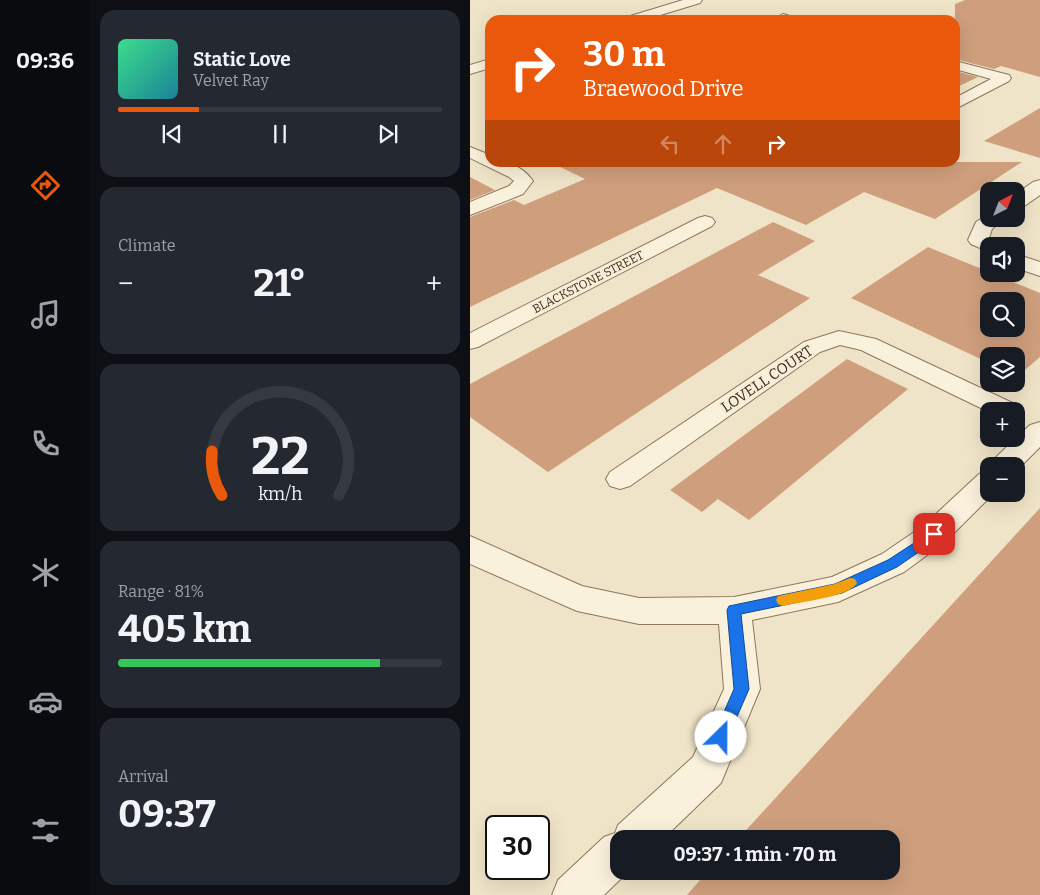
<!DOCTYPE html>
<html lang="en">
<head>
<meta charset="utf-8">
<style>
  :root { --surface:#171b24; --page:#242831; --text:#f1f3f6; --muted:#9ea1a6; --line:#363941; --accent:#ea580c }
  body { margin:0; font-family:Bitter,serif; background:var(--page); color:var(--text); height:100vh; display:flex; flex-direction:column; font-size:19px; white-space:nowrap }
  * { box-sizing:border-box; margin:0 }
  p { font-size:16px; color:var(--muted) }
  .icon { flex:none; width:28px; height:28px; fill:none; stroke:currentColor; stroke-width:2; stroke-linecap:round; stroke-linejoin:round }
  .map { position:relative; flex:1; overflow:hidden }
  .details { display:flex; flex-direction:column; gap:10px; padding:10px; background:#0d0f14; width:380px }
  .details>* { flex:none }
  .banner { position:absolute; left:15px; top:15px; width:475px; height:152px; border-radius:15px; box-shadow:0 5px 20px #0002; background:#ea580c; color:#fff; overflow:hidden }
  .needle { width:32px; rotate:42deg }
  .fabs { position:absolute; left:510px; top:182px; display:grid; gap:10px }
  .fabs a { display:grid; place-items:center; width:45px; height:45px; border-radius:10px; background:var(--surface); box-shadow:0 5px 20px #0002; font-size:25px }
  .speed { position:absolute; left:15px; top:815px; display:flex; gap:10px; font-size:25px; font-weight:700; text-align:center }
  .speed>* { display:grid; place-content:center; width:65px; height:65px; border-radius:50%; background:var(--surface); box-shadow:0 5px 20px #0002; line-height:1 }
  .speed .limit { border:2px solid #111; border-radius:8px; background:#fff; color:#111 }
  .pin { position:absolute; display:grid; place-items:center; width:42px; height:42px; color:#fff; margin:-21px; border-radius:10px; box-shadow:0 2px 8px #0006 }
  .me { position:absolute; width:55px; margin:-28px; rotate:23deg; stroke-linejoin:round; filter:drop-shadow(0 0 4px #0008) }
  .turn { display:flex; align-items:center; gap:18px; height:105px; padding:0 15px; font-size:22px }
  .turn .icon { width:65px; height:65px; stroke-width:2.5 }
  .turn b { display:block; font-size:35px; line-height:42px }
  .lanes { display:flex; align-items:center; height:48px; padding:0 15px; background:#0003; justify-content:center; gap:25px; direction:ltr }
  .lanes .off { opacity:.35 }
  .big { font-size:38px; font-weight:700; line-height:1.1 }
  .details .card { flex:1; display:flex; flex-direction:column; justify-content:center; gap:8px; min-width:0; padding:0 18px; border-radius:15px; background:var(--page) }
  .details .dial { align-items:center; gap:0 }
  .dial svg { height:130px; overflow:visible; fill:none; stroke:var(--line); stroke-width:7; stroke-linecap:round; text-anchor:middle }
  .dial text { fill:var(--text); stroke:none }
  .song { display:flex; align-items:center; gap:15px }
  .cover { width:60px; height:60px; border-radius:8px; background:linear-gradient(135deg,hsl(150 70% 55%),hsl(190 70% 35%)) }
  .played { height:5px; border-radius:2px; background:linear-gradient(90deg,var(--accent) 25%,var(--line) 25%) }
  .keys { display:flex; justify-content:space-around; direction:ltr }
  .heat { display:flex; justify-content:space-between; align-items:center; font-size:28px; direction:ltr }
  .charge { height:8px; border-radius:4px; background:linear-gradient(90deg,#34c759 81%,var(--line) 0) }
  .trip { position:absolute; left:140px; top:830px; width:290px; height:50px; border-radius:15px; background:var(--surface); box-shadow:0 5px 20px #0002; font-weight:700; line-height:50px; text-align:center }
  main { display:flex; flex:1; min-height:0 }
  .menu { display:flex; flex-direction:column; width:90px; justify-content:space-around; align-items:center; background:#090b0e; color:var(--muted) }
  .menu .icon { width:35px; height:35px }
  .menu .active { color:var(--accent) }
  .menu b { font-size:22px; color:var(--text) }
  .map>svg:first-child { display:block }
  .building { fill:#cf9f7d; fill-rule:evenodd }
  .lines { fill:none; stroke-linecap:round; stroke-linejoin:round }
  .minor-casing { stroke:#8d765c; stroke-width:2 }
  .minor { fill:#faf1dc; fill-rule:evenodd }
  .route { fill:#1a73e8; stroke:#114b97 }
  .slow { fill:#f59e0b }
  .labels { text-anchor:middle; dominant-baseline:central; stroke-width:5; stroke-linejoin:round; paint-order:stroke }
  .far-street-label { font-size:12px; fill:#3d2e20; stroke:#f7eed8 }
  .street-label { font-size:15px; fill:#3d2e20; stroke:#f7eed8 }
</style>
</head>
<body>
<main>
<nav class="menu">
<b>09:36</b>
<svg class="icon active" aria-label="directions" viewBox="0 0 24 24"><path d="M12 3l9 9-9 9-9-9zM9 14v-3h6M13 9l2 2-2 2"/></svg>
<svg class="icon" aria-label="music" viewBox="0 0 24 24"><path d="M9 18V5l10-2v13"/><circle cx="6" cy="18" r="3"/><circle cx="16" cy="16" r="3"/></svg>
<svg class="icon" aria-label="phone" viewBox="0 0 24 24"><path d="M5 4h4l2 5-3 2q2 4 5 5l2-3 5 2v4C11 20 4 13 5 4z"/></svg>
<svg class="icon" aria-label="climate" viewBox="0 0 24 24"><path d="M12 3v18M4 7l16 10M4 17L20 7"/></svg>
<svg class="icon" aria-label="car" viewBox="0 0 24 24"><path d="M5 17H2v-5l4-1 3-4h7l3 4 3 1v5h-3M9 17h6M6 11h13"/><circle cx="7" cy="17" r="2"/><circle cx="17" cy="17" r="2"/></svg>
<svg class="icon" aria-label="filters" viewBox="0 0 24 24"><path d="M4 7h16M4 17h16"/><circle cx="9" cy="7" r="2"/><circle cx="15" cy="17" r="2"/></svg>
</nav>
<section class="details">
<div class="card">
<div class="song"><i class="cover"></i><div><b>Static Love</b><p>Velvet Ray</p></div></div>
<div class="played"></div>
<div class="keys"><svg class="icon" aria-label="previous" viewBox="0 0 24 24"><path d="M18 5L8 12l10 7zM5 5v14"/></svg><svg class="icon" aria-label="pause" viewBox="0 0 24 24"><path d="M8 5v14M16 5v14"/></svg><svg class="icon" aria-label="next" viewBox="0 0 24 24"><path d="M6 5l10 7-10 7zM19 5v14"/></svg></div>
</div>
<div class="card"><p>Climate</p>
<div class="heat"><a>−</a><b class="big">21°</b><a>+</a></div>
</div>
<div class="card dial"><svg viewBox="0 0 100 80">
<path d="M14 69A42 42 0 1 1 86 69"/>
<path d="M14 69A42 42 0 0 1 8 42" stroke="#ea580c"/>
<text x="50" y="56" font-size="32" font-weight="700">22</text>
<text x="50" y="72" font-size="11">km/h</text>
</svg></div>
<div class="card"><p>Range · 81%</p><b class="big">405 km</b><div class="charge"></div></div>
<div class="card"><p>Arrival</p><b class="big">09:37</b></div>
</section>
<div class="map">
<svg width="570" height="895" viewBox="0 0 570 895">
  <rect width="100%" height="100%" fill="#f0e4c8"/>
  <g class="building">
    <polygon points="495,0 570,0 570,77 531,66 524,69 485,59 485,4"/>
    <polygon points="485,71 508,77 485,88"/>
    <polygon points="570,108 570,158 514,141"/>
    <polygon points="80,162 552,162 465,219 394,192 336,225 247,188 0,307 0,217 44,200 54,205 115,179"/>
    <polygon points="0,177 25,190 0,200"/>
    <polygon points="303,222 345,241 288,275 340,298 78,472 0,417 0,384"/>
    <path d="M458 247 519 272V274H523L570 293V357L548 376H546V356H519V363L381 298ZM519 301H546V329H519Z"/>
    <polygon points="377,359 438,389 279,520 248,499 232,512 200,490"/>
    <polygon points="570,508 570,895 217,895 238,871 421,871 421,839 268,839"/>
  </g>
  <g class="lines">
    <defs>
      <g id="minor">
        <polygon points="213,0 232,0 230,3 174,20 155,20 157,17"/>
        <polygon points="313,14 323,17 325,20 303,20"/>
        <polygon points="20,59 20,68 0,74 0,65"/>
        <polygon points="485,61 539,75 541,78 539,81 485,109 485,98 521,79 485,69"/>
        <path d="M0 147 20 155V162C38 162 52 165 63 181L53 194 0 215V202L39 186 44 181 39 177 0 158Z"/>
        <polygon points="570,180 570,195 553,207 546,209 546,194 563,182"/>
        <polygon points="519,214 519,219 533,219 522,229 519,238 526,242 529,246 519,246 519,252 501,244 498,240 506,222"/>
        <polygon points="235,216 242,218 245,222 242,226 8,347 0,349 0,333 228,218"/>
        <polygon points="546,254 570,262 570,276 546,268"/>
        <polygon points="369,331 406,339 547,405 551,411 546,417 546,411 519,412 391,350 370,345 350,352 160,486 150,489 140,486 136,479 140,472 334,342"/>
        <polygon points="570,422 570,447 546,471 546,466 520,466 524,459 560,425"/>
        <polygon points="519,471 519,494 523,494 475,542 434,572 368,602 282,620 290,689 251,783 193,839 149,839 149,871 159,871 134,895 82,895 88,880 134,837 145,833 148,825 223,757 254,689 249,624 169,624 107,611 0,564 0,536 112,586 169,598 264,597 362,577 412,554 453,526 509,474"/>
      </g>
    </defs>
    <use href="#minor" class="minor-casing"/>
    <use href="#minor" class="minor"/>
  </g>
  <polygon class="route" points="464,530 469,531 471,534 469,538 427,567 372,593 271,614 279,689 256,742 251,744 245,742 243,737 264,689 257,610 259,606 365,584 418,560"/>
  <path class="slow" d="M380 578 385 579 387 583C380 597 328 602 313 606L308 604 306 600 308 596 313 595 365 584Z"/>
  <g class="labels">
    <g class="far-street-label">
      <text transform="translate(118 282) rotate(-27)">BLACKSTONE STREET</text>
    </g>
    <g class="street-label">
      <text transform="translate(297 379) rotate(-34)">LOVELL COURT</text>
    </g>
  </g>
</svg>
<div class="fabs">
<a><svg class="needle" viewBox="-14 -14 28 28"><path d="M0-13l5 13h-10z" fill="#e53935"/><path d="M0 13l5-13h-10z" fill="#9ea1a6"/></svg></a>
<a><svg class="icon" aria-label="sound" viewBox="0 0 24 24"><path d="M4 9h4l5-4v14l-5-4H4zM17 9q2 3 0 6"/></svg></a>
<a><svg class="icon" aria-label="search" viewBox="0 0 24 24"><circle cx="10" cy="10" r="6"/><path d="M15 15l6 6"/></svg></a>
<a><svg class="icon" aria-label="layers" viewBox="0 0 24 24"><path d="M12 4l9 5-9 5-9-5zM3 14l9 5 9-5"/></svg></a>
<a>+</a>
<a>−</a>
</div>
<div class="speed"><div class="limit">30</div></div>
<div class="pin" style="left:464px;top:534px;background:#d93025"><svg class="icon" aria-label="arrive" viewBox="0 0 24 24"><path d="M6 21V4h12l-3 4 3 4H6"/></svg></div>
<svg class="me" style="left:251px;top:737px" viewBox="-20 -20 40 40"><circle r="19" fill="#fff"/><path d="M0-13L10 11 0 6-10 11z" fill="#1a73e8"/></svg>
<div class="trip">09:37 · 1 min · 70 m</div>
<div class="banner">
<div class="turn"><svg class="icon" aria-label="right" viewBox="0 0 24 24"><path d="M7 20v-9h11M14 6l5 5-5 5"/></svg><div><b>30 m</b>Braewood Drive</div></div>
<div class="lanes"><svg class="icon off" aria-label="left" viewBox="0 0 24 24"><path d="M17 20v-9H6M10 6l-5 5 5 5"/></svg><svg class="icon off" aria-label="ahead" viewBox="0 0 24 24"><path d="M12 20V5M6 11l6-6 6 6"/></svg><svg class="icon" aria-label="right" viewBox="0 0 24 24"><path d="M7 20v-9h11M14 6l5 5-5 5"/></svg></div>
</div>
</div>
</main>
</body>
</html>
